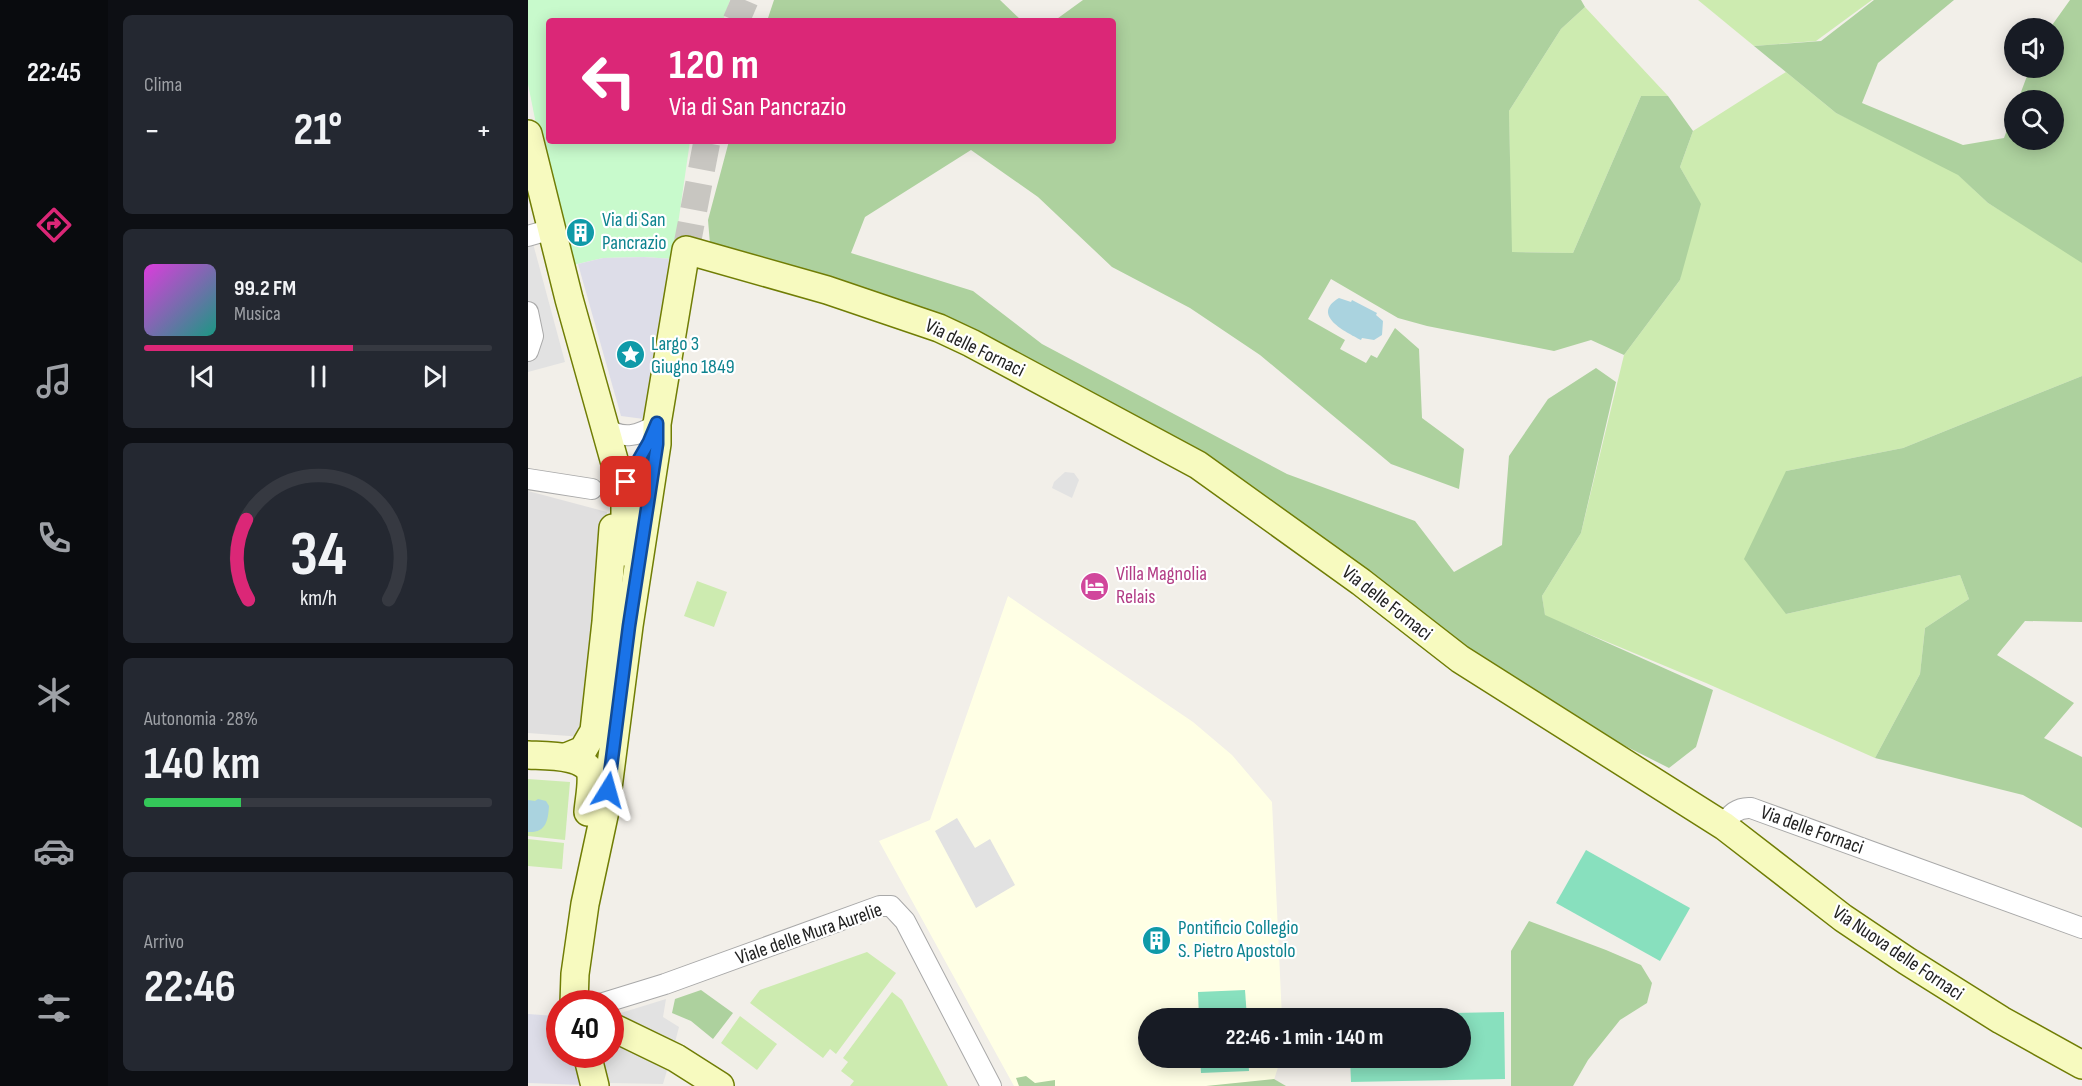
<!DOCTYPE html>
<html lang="it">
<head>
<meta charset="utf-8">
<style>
  :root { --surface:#171b24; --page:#242831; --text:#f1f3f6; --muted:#9ea1a6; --line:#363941; --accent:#db2777 }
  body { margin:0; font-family:"Sofia Sans Condensed",sans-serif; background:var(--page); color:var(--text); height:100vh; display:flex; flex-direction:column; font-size:22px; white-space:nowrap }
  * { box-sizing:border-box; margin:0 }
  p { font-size:20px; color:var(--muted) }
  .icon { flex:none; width:33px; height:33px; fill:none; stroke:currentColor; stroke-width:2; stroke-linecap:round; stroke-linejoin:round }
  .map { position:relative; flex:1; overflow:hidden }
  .panel { display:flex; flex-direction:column; gap:15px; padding:15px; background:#0d0f14; width:420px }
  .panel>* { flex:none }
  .guide { position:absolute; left:18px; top:18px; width:570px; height:126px; border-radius:6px; box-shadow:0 3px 15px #0003; background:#db2777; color:#fff; overflow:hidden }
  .controls { position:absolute; left:1476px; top:18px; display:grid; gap:12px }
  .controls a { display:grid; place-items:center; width:60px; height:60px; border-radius:50%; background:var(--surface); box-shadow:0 3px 15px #0003; font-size:30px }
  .speed { position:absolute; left:18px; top:990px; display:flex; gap:12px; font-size:30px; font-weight:700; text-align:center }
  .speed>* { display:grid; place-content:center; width:78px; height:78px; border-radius:50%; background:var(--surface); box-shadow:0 3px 15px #0003; line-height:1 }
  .speed .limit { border:9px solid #d22; background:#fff; color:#111 }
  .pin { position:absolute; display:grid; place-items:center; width:51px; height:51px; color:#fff; margin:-26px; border-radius:12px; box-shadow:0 3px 9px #0006 }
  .me { position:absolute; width:66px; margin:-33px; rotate:8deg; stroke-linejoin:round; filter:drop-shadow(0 0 4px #0008) }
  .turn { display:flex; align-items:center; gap:21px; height:126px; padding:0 24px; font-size:27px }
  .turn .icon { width:78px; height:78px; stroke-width:2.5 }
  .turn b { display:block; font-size:42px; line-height:51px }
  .big { font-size:45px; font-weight:700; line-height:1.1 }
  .panel .card { flex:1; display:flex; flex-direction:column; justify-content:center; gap:9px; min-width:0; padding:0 21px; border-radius:9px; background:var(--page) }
  .panel .dial { align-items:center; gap:0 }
  .dial svg { height:156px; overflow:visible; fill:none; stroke:var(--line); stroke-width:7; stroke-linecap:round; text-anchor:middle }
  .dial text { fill:var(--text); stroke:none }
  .song { display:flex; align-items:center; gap:18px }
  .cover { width:72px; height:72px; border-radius:9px; background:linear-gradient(135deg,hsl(300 70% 55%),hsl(170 70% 35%)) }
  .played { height:6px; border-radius:3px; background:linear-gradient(90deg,var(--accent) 60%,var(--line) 60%) }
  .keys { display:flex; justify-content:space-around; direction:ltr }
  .heat { display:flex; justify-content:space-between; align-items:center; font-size:33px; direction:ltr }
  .charge { height:9px; border-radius:4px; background:linear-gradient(90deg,#34c759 28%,var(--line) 0) }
  .trip { position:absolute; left:610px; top:1008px; width:333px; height:60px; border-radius:30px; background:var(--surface); box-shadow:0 3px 15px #0003; font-weight:700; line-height:60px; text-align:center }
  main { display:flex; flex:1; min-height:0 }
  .tab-bar { display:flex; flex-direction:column; width:108px; justify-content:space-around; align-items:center; background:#090b0e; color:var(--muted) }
  .tab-bar .icon { width:42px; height:42px }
  .tab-bar .active { color:var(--accent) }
  .tab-bar b { font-size:27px; color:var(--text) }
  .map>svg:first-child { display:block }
  .residential { fill:#e0dfdf }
  .education { fill:#ffffe5 }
  .grass { fill:#cdebb0 }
  .forest { fill:#add19e }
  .park { fill:#c8facc }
  .pitch { fill:#88e0be }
  .parking { fill:#e2e2e2 }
  .plaza { fill:#dddde8 }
  .water { fill:#aad3df }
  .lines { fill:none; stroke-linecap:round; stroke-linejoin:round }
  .secondary-tunnel { stroke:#c8c6c1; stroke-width:27; stroke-dasharray:27 14; stroke-linecap:butt }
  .street-casing { stroke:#a9a9a9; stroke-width:22 }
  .secondary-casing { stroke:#707d05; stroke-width:30 }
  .street { stroke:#fff; stroke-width:20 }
  .secondary { stroke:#f7fabf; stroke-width:27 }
  .route-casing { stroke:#114b97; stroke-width:15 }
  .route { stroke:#1a73e8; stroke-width:10 }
  .labels { text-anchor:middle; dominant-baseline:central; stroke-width:4.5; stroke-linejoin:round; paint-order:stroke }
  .culture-label { font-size:20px; fill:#0d838f; stroke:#fff; text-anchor:start }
  .street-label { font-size:20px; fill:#222; stroke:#fff }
  .hotel-label { font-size:20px; fill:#b23c85; stroke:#fff; text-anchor:start }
</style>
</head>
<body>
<main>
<nav class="tab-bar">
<b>22:45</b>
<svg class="icon active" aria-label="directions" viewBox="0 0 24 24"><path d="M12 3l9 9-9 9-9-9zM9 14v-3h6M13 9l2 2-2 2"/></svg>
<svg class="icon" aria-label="music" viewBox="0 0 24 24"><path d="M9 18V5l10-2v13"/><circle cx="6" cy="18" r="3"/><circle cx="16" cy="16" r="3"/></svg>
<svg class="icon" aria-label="phone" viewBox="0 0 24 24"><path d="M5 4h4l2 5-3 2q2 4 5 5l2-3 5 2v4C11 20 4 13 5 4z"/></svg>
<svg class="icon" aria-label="climate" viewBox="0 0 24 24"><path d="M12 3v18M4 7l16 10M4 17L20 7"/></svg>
<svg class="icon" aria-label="car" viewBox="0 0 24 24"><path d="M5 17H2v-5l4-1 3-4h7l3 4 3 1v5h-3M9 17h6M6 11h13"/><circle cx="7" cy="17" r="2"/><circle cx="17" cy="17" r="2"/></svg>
<svg class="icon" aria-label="filters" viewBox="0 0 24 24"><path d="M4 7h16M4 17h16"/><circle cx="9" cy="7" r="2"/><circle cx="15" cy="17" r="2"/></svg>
</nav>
<section class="panel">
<div class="card"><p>Clima</p>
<div class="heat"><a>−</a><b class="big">21°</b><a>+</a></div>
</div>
<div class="card">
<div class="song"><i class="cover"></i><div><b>99.2 FM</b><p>Musica</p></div></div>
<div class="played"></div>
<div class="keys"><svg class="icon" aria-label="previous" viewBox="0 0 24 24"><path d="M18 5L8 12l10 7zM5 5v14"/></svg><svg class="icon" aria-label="pause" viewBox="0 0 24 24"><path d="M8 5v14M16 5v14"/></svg><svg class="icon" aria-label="next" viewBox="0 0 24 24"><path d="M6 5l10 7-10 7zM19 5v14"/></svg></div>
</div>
<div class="card dial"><svg viewBox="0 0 100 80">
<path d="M14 69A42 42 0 1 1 86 69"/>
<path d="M14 69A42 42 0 0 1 13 28" stroke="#db2777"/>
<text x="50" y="56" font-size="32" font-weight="700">34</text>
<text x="50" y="72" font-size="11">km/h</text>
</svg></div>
<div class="card"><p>Autonomia · 28%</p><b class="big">140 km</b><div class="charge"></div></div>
<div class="card"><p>Arrivo</p><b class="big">22:46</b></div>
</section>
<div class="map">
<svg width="1554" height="1086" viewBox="0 0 1554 1086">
  <rect width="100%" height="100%" fill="#f2efe9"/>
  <polygon class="residential" points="0,491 79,512 55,737 0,733"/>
  <polygon class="education" points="480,596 665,722 704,755 744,802 754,1018 621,1018 621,1058 753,1058 744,1086 486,1086 351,841 402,820"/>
  <g class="grass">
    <polygon points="1170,0 1344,0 1288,41 1226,46"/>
    <polygon points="1057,7 1140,96 1113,96 1045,253 983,252 981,111 1033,29"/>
    <polygon points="1258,72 1308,113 1422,167 1460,203 1554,260 1554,376 1375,448 1258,471 1258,614 1432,575 1441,599 1397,628 1392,674 1347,758 1178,683 1017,616 1014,596 1053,533 1096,355 1152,280 1166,192 1152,167 1165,131"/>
    <polygon points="169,581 199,592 186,627 156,616"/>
    <polygon points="0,779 42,782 37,840 0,836"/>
    <polygon points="0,839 36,843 34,869 0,866"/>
    <polygon points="339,952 368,973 308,1054 302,1049 295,1058 222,1003 232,990"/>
    <polygon points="364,992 374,1000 420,1086 322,1086 326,1081 313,1071 320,1062 315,1058"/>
    <polygon points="212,1016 249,1044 229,1070 193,1043"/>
  </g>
  <g class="forest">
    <polygon points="246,0 472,0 494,21 239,21"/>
    <polygon points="555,0 1053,0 1057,7 1033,29 981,111 984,252 1045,253 1113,96 1140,96 1165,131 1152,167 1173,204 1152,280 1096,355 1063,340 1026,351 899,326 870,318 803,279 780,319 817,340 812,349 838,363 843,355 849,358 867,328 891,349 894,418 936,449 931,489 863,464 732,355 662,308 584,267 510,197 443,150 337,217 323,253 445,291 514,344 759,474 887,521 926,572 974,545 981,456 1020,399 1068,368 1088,382 1053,533 1014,596 1017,615 1185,690 1168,747 1141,768 1004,699 803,549 454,341 182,244 180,220 201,141 585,141 585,21 526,21"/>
    <polygon points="1346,0 1426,0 1350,63 1334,103 1435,145 1476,138 1486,110 1486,140 1526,140 1526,100 1490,100 1502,68 1526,68 1526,28 1522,28 1542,0 1554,0 1554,263 1460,203 1430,175 1308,113 1226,46 1293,41"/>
    <polygon points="1554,376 1554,622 1497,621 1469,655 1546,703 1516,738 1554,757 1554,828 1495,795 1347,758 1392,674 1397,628 1441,599 1432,575 1258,614 1216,559 1258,471 1375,448"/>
    <polygon points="1001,921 1078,950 1113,965 1124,983 1119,1003 1092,1020 1060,1060 1045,1086 983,1086 983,951"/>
    <polygon points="173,990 205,1013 185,1039 163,1021 144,1013 147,999"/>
    <polygon points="498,1076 507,1083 527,1080 527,1086 491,1086 488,1078"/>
    <polygon points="746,1079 758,1086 678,1086"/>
  </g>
  <polygon class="park" points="0,0 202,0 195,21 21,21 21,141 162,141 145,259 116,257 75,258 45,265 12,144 0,84"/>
  <g class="pitch">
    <polygon points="1058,850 1162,908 1132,961 1028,903"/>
    <polygon points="717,990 719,1018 671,1018 670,992"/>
    <polygon points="976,1012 977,1079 823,1082 822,1058 933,1058 933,1018 821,1018 821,1015"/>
    <polygon points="672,1058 720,1058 721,1071 673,1073"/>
  </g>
  <g class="parking">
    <polygon points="0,225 37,362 0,372"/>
    <polygon points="537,472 546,473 551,480 544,498 524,488 526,482"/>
    <polygon points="429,818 447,848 462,839 487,885 448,908 407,831"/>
    <polygon points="138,999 135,1017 151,1027 146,1046 83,1016"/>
    <polygon points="83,1041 140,1067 135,1084 82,1083 73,1055 82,1054"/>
  </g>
  <g class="plaza">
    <polygon points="116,257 145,259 116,419 93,416 50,264 75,258"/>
    <polygon points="0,1014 28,1016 31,1014 32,1054 47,1055 56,1085 0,1083"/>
  </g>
  <g class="water">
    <path d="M811 298 823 302 824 300 849 313 848 315 855 321 854 335 846 340 834 338 833 340C818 332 782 315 811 298Z"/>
    <path d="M10 799 18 801 21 806C20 821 18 833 0 832V800L7 801Z"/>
  </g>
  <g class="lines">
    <g class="secondary-tunnel">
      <polyline points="208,21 217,0"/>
      <polyline points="158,250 179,141"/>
    </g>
    <defs>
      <g id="street">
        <polyline points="0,236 24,229"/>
        <polyline points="0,312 5,336 0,351"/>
        <path d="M75 426C94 441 111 436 129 424"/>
        <polyline points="0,479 64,489"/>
        <path d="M1196 826C1201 814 1210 807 1223 808L1554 928"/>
        <polyline points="72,1004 137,984 352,906 363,906 377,921 463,1086"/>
      </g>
      <g id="secondary">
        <polyline points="0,134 41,299 97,499 97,552"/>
        <path d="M0 755C16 756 60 754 63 775 64 787 61 800 60 812"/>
        <polyline points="38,757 55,750 66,731 78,622 85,528"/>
        <polyline points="46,1004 47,974 57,904 77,811 101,626 129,444 129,424 158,250 299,290 411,328 443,343 670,465 833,582 932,659 1196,826 1315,918 1379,961 1473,1020 1554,1065"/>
        <polyline points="82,1026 148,1058 192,1086"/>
        <polyline points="59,1054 67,1086"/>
      </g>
    </defs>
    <use href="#street" class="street-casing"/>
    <use href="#secondary" class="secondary-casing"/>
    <use href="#street" class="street"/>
    <use href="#secondary" class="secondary"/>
  </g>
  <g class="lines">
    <defs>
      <polyline id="route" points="80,790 101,626 129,444 129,423 121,442 98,482"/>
    </defs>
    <use href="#route" class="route-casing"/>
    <use href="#route" class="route"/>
  </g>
  <defs>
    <symbol id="building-disc" viewBox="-11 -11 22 22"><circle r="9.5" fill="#0f9aa8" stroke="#fff"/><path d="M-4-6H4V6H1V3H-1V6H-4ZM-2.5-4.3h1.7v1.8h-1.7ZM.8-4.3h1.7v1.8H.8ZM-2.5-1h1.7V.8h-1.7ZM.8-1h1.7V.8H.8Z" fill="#fff"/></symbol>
    <symbol id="sight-disc" viewBox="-11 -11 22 22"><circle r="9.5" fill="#0f9aa8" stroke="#fff"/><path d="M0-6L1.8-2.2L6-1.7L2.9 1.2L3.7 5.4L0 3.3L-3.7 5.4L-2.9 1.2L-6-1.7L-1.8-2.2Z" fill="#fff"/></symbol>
    <symbol id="hotel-disc" viewBox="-11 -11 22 22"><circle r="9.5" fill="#d1479c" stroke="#fff"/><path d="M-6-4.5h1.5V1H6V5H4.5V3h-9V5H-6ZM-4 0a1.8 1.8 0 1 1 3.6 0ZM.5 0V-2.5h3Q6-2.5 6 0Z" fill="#fff"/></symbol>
  </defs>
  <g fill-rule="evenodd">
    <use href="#building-disc" x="36" y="216" width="33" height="33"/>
    <use href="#sight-disc" x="86" y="338" width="33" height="33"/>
    <use href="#hotel-disc" x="550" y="570" width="33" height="33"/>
    <use href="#building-disc" x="612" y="924" width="33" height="33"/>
  </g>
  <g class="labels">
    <g class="culture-label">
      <text x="74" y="220">Via di San<tspan x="74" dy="23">Pancrazio</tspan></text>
      <text x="123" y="344">Largo 3<tspan x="123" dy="23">Giugno 1849</tspan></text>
      <text x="650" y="928">Pontificio Collegio<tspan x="650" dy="23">S. Pietro Apostolo</tspan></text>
    </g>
    <g class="street-label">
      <text transform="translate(447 348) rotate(26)">Via delle Fornaci</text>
      <text transform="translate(859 603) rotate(38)">Via delle Fornaci</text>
      <text transform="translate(1284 830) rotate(20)">Via delle Fornaci</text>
      <text transform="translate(281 934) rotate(-19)">Viale delle Mura Aurelie</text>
      <text transform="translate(1370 953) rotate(34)">Via Nuova delle Fornaci</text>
    </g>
    <g class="hotel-label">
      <text x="588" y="574">Villa Magnolia<tspan x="588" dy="23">Relais</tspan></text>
    </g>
  </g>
</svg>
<div class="controls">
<a><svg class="icon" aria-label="sound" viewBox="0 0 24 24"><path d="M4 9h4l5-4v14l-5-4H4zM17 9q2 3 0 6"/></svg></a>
<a><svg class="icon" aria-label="search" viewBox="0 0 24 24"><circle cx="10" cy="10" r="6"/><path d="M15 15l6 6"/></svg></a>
</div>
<div class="speed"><div class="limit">40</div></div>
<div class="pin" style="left:98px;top:482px;background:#d93025"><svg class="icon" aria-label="arrive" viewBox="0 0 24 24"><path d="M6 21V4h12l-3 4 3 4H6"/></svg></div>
<svg class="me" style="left:80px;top:790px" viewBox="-20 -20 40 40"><path d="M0-17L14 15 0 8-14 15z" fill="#1a73e8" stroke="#fff" stroke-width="4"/></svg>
<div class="trip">22:46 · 1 min · 140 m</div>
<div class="guide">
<div class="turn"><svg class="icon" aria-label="left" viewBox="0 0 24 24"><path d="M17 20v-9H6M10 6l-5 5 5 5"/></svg><div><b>120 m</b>Via di San Pancrazio</div></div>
</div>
</div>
</main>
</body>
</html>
